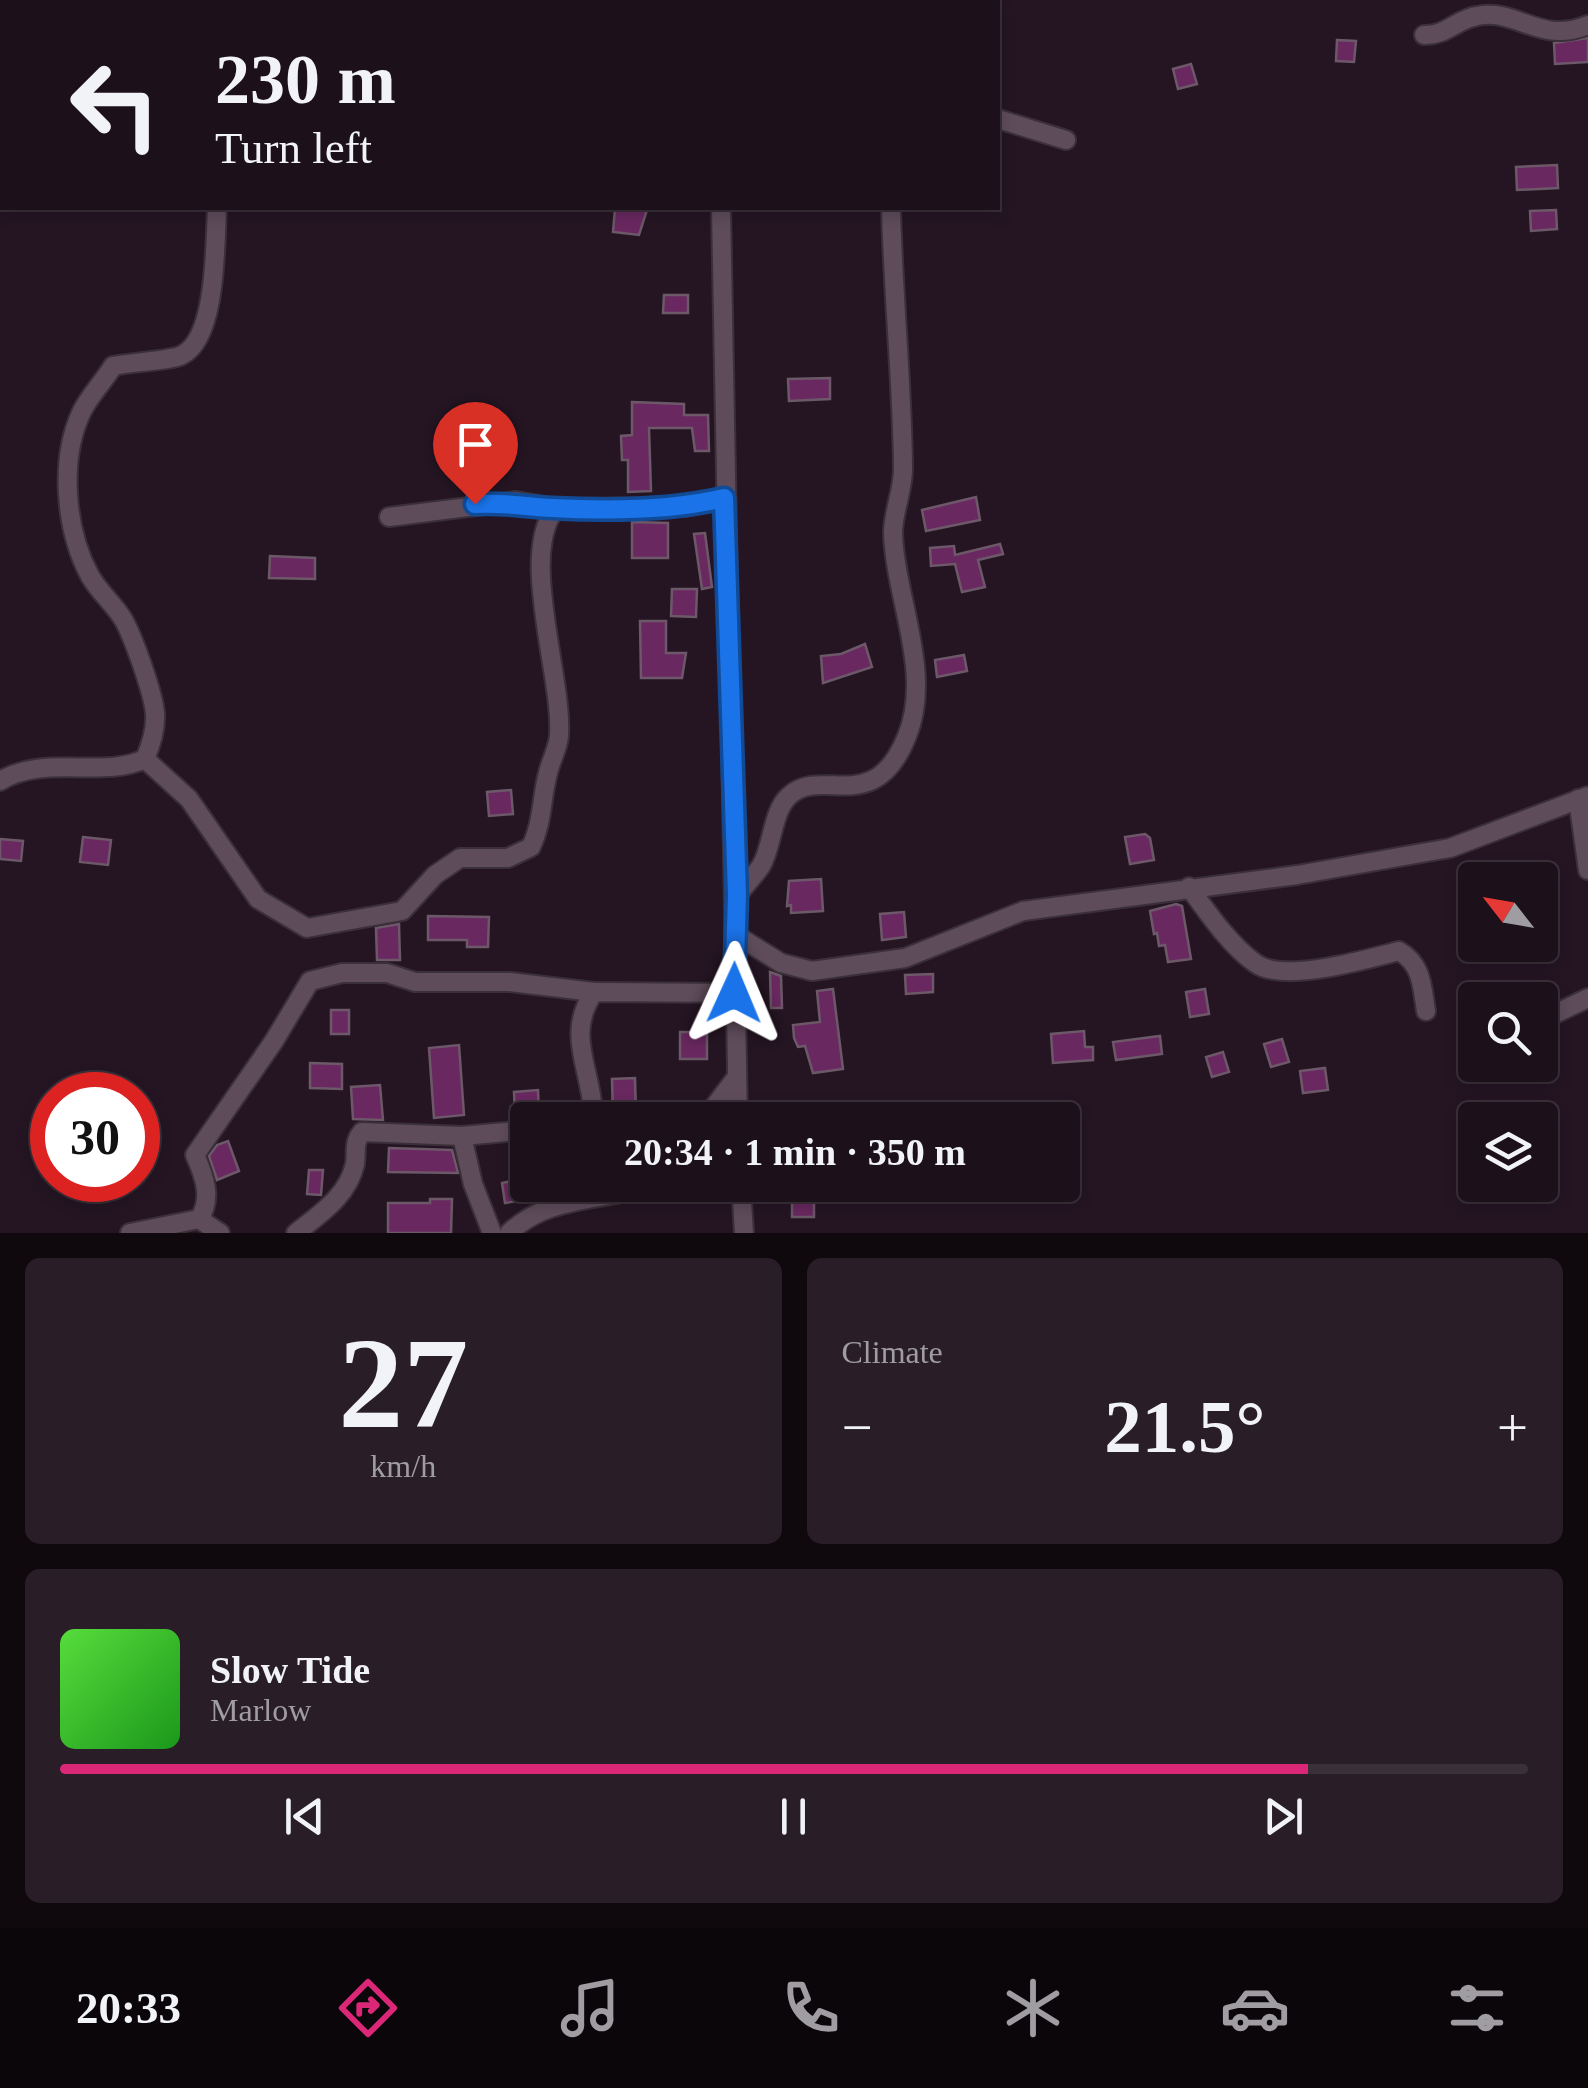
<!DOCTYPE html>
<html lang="en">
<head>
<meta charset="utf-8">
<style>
  :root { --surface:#1c101a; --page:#291e27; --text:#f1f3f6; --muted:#a09da2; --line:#3a3039; --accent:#db2777 }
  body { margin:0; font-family:"Times New Roman",serif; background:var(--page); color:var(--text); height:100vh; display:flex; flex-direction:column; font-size:38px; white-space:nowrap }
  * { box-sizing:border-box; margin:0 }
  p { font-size:32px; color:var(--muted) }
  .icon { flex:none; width:55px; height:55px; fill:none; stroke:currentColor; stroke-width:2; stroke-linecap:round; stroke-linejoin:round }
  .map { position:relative; height:1233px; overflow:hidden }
  .side { display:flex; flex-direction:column; gap:25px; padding:25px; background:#0f090e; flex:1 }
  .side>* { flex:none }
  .banner { position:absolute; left:0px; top:0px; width:1000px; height:210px; box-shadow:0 5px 15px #0003,0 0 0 2px var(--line); background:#1c101a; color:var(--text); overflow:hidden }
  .needle { width:65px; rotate:301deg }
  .fabs { position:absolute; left:1458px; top:862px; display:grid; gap:20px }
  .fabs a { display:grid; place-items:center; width:100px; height:100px; border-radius:10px; background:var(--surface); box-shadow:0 5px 15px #0003,0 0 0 2px var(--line); font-size:50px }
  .speed { position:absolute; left:30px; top:1072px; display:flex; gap:20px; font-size:50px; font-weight:700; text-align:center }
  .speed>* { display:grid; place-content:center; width:130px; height:130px; border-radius:50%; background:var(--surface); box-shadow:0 5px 15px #0003,0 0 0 2px var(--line); line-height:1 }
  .speed .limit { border:15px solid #d22; background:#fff; color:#111 }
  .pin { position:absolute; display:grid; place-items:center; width:85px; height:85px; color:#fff; margin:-102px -42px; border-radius:50% 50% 50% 0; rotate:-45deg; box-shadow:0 0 10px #0007 }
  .pin .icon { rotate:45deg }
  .me { position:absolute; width:110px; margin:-55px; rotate:1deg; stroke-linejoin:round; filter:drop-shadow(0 0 8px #0008) }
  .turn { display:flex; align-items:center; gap:35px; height:210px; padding:0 50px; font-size:45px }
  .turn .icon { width:130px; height:130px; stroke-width:2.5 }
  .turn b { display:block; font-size:70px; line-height:85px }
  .big { font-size:75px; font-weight:700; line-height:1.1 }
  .side .widget { flex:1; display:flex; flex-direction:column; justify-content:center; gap:15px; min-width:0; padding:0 35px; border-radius:15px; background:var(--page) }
  .side .dial { align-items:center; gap:0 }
  .dial b { font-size:130px; line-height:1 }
  .song { display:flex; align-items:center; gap:30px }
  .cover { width:120px; height:120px; border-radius:15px; background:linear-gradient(135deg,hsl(110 70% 55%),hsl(120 70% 35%)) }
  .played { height:10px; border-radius:5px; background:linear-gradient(90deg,var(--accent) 85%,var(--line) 85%) }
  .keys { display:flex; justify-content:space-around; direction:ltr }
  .heat { display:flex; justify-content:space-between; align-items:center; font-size:55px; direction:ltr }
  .side .tiles { flex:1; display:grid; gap:25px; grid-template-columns:1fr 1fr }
  .widget:last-child { grid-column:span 2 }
  .trip { position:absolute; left:510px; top:1102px; width:570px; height:100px; border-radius:10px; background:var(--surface); box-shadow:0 5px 15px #0003,0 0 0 2px var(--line); font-weight:700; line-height:100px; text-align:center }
  .tabs { display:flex; height:160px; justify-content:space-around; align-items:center; background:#0b060a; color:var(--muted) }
  .tabs .icon { width:70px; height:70px }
  .tabs .current { color:var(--accent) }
  .tabs b { font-size:45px; color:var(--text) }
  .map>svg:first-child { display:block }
  .building { fill:#692860; stroke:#6c5868; stroke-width:2.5 }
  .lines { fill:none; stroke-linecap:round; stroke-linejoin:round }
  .street-casing { stroke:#3b3039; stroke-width:22 }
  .street { stroke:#5f4c5b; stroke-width:18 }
  .route-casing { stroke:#114b97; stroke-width:25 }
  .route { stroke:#1a73e8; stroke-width:18 }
</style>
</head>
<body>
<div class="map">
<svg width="1588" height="1233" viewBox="0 0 1588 1233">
  <rect width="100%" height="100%" fill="#251523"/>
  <g class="building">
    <polygon points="1588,38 1588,62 1555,64 1554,43"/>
    <polygon points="1337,40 1356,41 1354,62 1336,61"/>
    <polygon points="1191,64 1197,84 1178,89 1173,69"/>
    <polygon points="1557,165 1558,188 1517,190 1516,167"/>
    <polygon points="615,208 647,210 639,235 613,232"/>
    <polygon points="1556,210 1557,229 1531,231 1530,211"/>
    <polygon points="664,295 688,295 688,313 663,313"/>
    <polygon points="830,378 830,399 789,401 788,379"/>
    <polygon points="632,402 684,404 684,415 708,415 709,451 695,451 692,428 649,428 651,491 628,492 628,460 622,460 621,436 632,435"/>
    <polygon points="976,497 980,520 926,531 922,510"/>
    <polygon points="632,522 668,523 668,558 632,558"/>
    <polygon points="705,533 712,587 702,589 694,534"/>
    <polygon points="1000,544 1003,554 978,560 985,587 962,592 955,564 931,566 930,548 954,546 955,555"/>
    <polygon points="270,556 315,558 315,579 269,578"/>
    <polygon points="672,589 697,589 696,617 671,616"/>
    <polygon points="640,621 666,621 666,653 686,653 682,678 641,678"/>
    <polygon points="865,644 872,667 823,683 821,656 841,654"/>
    <polygon points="964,655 967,671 937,677 935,660"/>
    <polygon points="511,790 513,814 489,816 487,792"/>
    <polygon points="1145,834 1150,838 1154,860 1130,864 1125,837"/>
    <polygon points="83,837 111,840 108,865 80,862"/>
    <polygon points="0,839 23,841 21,861 0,859"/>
    <polygon points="821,879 823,911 791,913 791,905 787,906 789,881"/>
    <polygon points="1176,904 1182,906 1191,959 1168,962 1165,945 1159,946 1157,933 1154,934 1150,911"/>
    <polygon points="904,912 906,937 882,940 880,914"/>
    <polygon points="428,916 489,917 488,947 467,947 467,940 428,940"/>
    <polygon points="399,924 400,960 377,960 376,928"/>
    <polygon points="770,972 781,976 782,1008 771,1008"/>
    <polygon points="933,974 933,992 906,994 905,975"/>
    <polygon points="833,989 843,1069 813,1073 805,1046 798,1047 794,1038 793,1025 820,1022 817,991"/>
    <polygon points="1205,989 1209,1014 1190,1017 1186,992"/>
    <rect x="331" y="1010" width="18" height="24"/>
    <polygon points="1084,1031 1085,1047 1093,1047 1093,1060 1053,1063 1051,1034"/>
    <rect x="680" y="1032" width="27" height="27"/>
    <polygon points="1160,1036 1162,1054 1116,1060 1113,1042"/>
    <polygon points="1282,1039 1289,1062 1271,1067 1264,1044"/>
    <polygon points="459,1045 464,1115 434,1118 429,1048"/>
    <polygon points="1223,1052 1229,1072 1212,1077 1206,1057"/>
    <polygon points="310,1063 342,1064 342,1089 310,1088"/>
    <polygon points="1325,1068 1328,1090 1303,1093 1300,1071"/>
    <polygon points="635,1078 636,1116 613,1117 612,1079"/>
    <polygon points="380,1085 383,1120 353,1119 351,1087"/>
    <polygon points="538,1090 539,1115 515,1116 514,1092"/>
    <polygon points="228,1141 239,1171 217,1180 209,1156 217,1145"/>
    <polygon points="389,1148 452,1150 458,1173 388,1172"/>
    <polygon points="309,1170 323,1170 321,1195 307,1194"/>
    <polygon points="526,1178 530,1199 505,1203 502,1183"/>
    <polygon points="809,1189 814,1193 814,1217 792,1217 792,1190"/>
    <polygon points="430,1199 452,1199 451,1233 388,1233 388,1203 430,1203"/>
  </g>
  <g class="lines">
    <defs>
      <g id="street">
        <polyline points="221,0 222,2"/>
        <polyline points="718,0 719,2"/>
        <polyline points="901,2 901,0"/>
        <path d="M1424 35C1446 36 1457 19 1477 16 1518 8 1539 45 1588 25"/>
        <polyline points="998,119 1066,140"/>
        <polyline points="721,208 738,1120"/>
        <polyline points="389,517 516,501 556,508"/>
        <path d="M145 759 189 799 258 899 307 928 402 911 435 875 460 858H508L531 847C543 822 541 799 548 773 551 760 558 748 559 736 563 676 518 554 556 508L685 507 724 499"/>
        <path d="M0 781C45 754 101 779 145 759 151 745 156 730 155 714 154 695 133 636 123 619 114 604 99 592 90 576 65 530 59 459 82 411 90 395 104 381 113 366 130 362 171 361 182 355 217 338 215 243 217 208"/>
        <polyline points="1578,799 1588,870"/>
        <path d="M1189 887C1208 913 1229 944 1255 963 1283 984 1367 959 1399 951 1422 964 1422 986 1426 1011"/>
        <path d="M737 895C745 886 754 876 761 866 773 846 772 811 789 796 822 765 874 819 907 736 933 673 895 598 893 533 893 511 904 489 903 466 902 380 893 294 891 208"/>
        <polyline points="736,935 781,963 812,971 905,958 1023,911 1297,875 1450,848 1588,796"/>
        <polyline points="1540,1021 1588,998"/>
        <path d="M586 1120 593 1110C589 1064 566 1033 594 992L734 993"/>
        <polyline points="704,1120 736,1078"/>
        <polyline points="462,1136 473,1184 492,1233"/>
        <polyline points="741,1185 744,1233"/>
        <path d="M199 1219C213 1199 204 1175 195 1155L274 1041 310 981 342 973H387L415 982H510L594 992"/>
        <polyline points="130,1233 199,1219 220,1233"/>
        <path d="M296 1233C320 1214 348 1196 355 1164 357 1151 353 1143 362 1132L462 1136 528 1130"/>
        <path d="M509 1233C548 1195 602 1202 651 1185"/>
      </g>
    </defs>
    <use href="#street" class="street-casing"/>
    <use href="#street" class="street"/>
  </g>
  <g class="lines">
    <defs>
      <path id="route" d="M475 504C505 502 524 507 552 508 608 511 669 511 724 498L737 895 734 993"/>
    </defs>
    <use href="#route" class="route-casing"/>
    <use href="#route" class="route"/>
  </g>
</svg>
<div class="fabs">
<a><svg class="needle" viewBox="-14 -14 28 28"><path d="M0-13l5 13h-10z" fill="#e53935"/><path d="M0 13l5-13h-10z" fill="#a09da2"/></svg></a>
<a><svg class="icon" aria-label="search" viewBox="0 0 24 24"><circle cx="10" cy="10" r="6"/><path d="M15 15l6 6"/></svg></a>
<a><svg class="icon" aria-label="layers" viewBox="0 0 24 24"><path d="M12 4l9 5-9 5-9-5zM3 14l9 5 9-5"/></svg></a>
</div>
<div class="speed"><div class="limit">30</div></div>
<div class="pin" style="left:475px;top:504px;background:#d93025"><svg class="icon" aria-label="arrive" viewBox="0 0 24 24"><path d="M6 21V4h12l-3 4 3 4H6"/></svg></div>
<svg class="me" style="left:734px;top:993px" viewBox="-20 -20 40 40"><path d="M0-17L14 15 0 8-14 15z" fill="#1a73e8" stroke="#fff" stroke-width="4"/></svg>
<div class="trip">20:34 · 1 min · 350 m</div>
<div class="banner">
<div class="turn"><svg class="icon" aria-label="left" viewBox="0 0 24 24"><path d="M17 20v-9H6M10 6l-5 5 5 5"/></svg><div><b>230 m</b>Turn left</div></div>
</div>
</div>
<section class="side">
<div class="tiles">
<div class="widget dial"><b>27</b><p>km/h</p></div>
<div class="widget"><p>Climate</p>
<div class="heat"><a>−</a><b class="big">21.5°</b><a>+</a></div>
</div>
<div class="widget">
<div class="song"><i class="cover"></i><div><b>Slow Tide</b><p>Marlow</p></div></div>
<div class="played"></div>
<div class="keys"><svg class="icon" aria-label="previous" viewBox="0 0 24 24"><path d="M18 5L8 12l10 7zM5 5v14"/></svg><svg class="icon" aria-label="pause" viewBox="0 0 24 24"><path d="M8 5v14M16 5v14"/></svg><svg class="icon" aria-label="next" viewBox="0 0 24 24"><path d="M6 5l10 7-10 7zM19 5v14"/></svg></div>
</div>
</div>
</section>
<nav class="tabs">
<b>20:33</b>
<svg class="icon current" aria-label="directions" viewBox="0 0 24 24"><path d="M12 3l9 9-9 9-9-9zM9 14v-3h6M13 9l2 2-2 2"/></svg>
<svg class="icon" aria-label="music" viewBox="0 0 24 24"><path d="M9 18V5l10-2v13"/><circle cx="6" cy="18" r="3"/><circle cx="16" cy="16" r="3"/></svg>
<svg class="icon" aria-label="phone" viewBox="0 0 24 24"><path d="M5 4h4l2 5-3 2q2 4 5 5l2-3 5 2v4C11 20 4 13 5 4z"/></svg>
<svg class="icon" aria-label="climate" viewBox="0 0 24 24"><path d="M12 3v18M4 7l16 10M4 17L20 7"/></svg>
<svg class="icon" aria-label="car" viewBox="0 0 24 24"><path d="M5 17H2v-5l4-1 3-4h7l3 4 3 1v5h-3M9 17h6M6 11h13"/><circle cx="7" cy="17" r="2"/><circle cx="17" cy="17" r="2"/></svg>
<svg class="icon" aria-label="filters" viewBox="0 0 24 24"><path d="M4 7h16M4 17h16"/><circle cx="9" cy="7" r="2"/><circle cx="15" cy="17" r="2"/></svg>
</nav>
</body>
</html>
